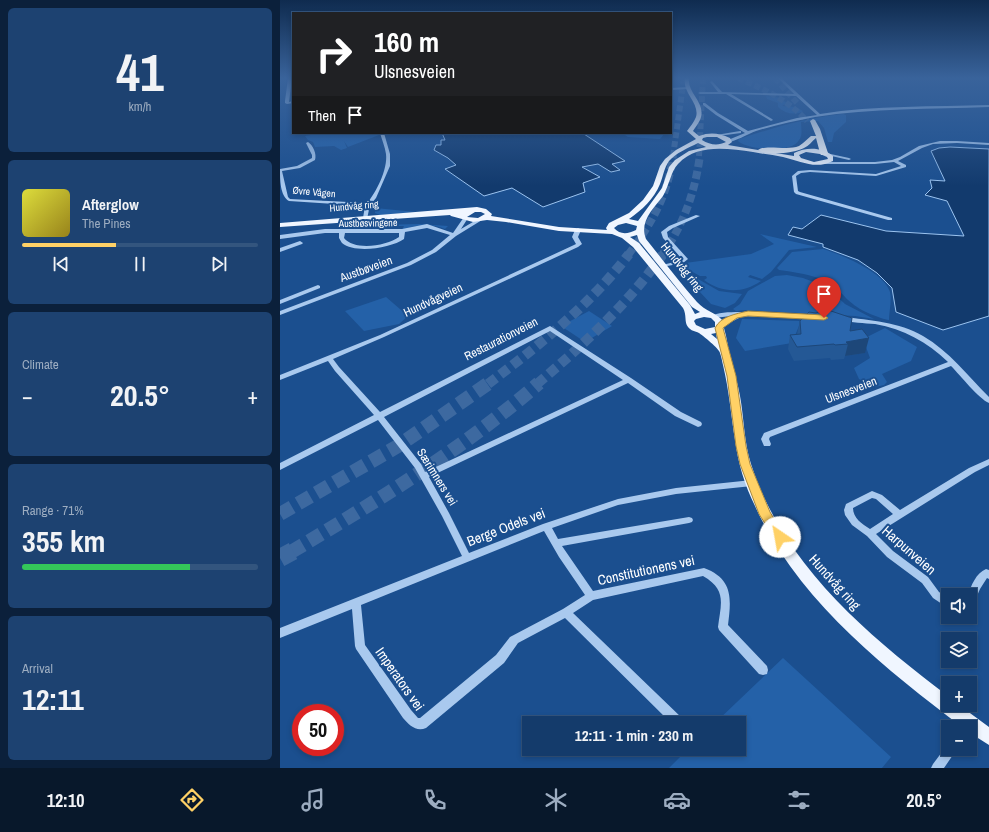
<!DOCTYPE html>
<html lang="en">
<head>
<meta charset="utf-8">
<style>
  :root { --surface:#143b6b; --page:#1d4271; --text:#f1f3f6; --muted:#9dadc1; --line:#33557e; --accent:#ffd166 }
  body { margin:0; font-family:"Archivo Narrow",sans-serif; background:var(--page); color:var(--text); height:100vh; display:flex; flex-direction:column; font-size:15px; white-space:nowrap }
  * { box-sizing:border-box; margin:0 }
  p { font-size:13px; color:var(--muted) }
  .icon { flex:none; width:22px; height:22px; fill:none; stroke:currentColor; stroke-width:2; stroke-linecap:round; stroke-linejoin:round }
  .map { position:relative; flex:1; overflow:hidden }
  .sheet { display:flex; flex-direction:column; gap:8px; padding:8px; background:#0b203b; width:280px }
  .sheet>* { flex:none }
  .top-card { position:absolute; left:12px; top:12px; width:380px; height:122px; border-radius:0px; box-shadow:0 2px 6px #0003,0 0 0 1px var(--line); background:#202124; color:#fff; overflow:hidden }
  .controls { position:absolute; left:661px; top:588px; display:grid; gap:8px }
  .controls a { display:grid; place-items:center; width:36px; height:36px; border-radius:0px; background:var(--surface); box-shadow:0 2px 6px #0003,0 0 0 1px var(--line); font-size:20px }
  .speed { position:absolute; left:12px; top:704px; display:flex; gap:8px; font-size:20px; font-weight:700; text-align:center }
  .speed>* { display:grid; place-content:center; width:52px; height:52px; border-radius:50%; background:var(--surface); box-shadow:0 2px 6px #0003,0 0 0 1px var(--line); line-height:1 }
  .speed .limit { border:6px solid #d22; background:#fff; color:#111 }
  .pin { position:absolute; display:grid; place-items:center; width:34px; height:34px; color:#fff; margin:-41px -17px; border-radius:50% 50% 50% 0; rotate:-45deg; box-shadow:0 0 4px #0007 }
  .pin .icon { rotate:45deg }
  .me { position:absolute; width:44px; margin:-22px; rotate:327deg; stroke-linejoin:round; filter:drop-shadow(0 0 3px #0008) }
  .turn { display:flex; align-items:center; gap:14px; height:84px; padding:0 16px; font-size:18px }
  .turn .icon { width:52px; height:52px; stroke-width:2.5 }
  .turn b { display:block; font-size:28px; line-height:34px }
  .then { display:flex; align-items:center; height:38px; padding:0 16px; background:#0003; gap:8px; font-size:15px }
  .big { font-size:30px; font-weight:800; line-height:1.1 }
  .sheet .tile { flex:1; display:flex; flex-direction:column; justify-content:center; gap:6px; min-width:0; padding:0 14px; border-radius:6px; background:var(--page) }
  .sheet .dial { align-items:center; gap:0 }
  .dial b { font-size:52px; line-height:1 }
  .song { display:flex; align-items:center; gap:12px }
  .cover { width:48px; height:48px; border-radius:6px; background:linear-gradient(135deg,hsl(60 70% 55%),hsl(50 70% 35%)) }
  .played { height:4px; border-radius:2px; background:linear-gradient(90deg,var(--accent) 40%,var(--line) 40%) }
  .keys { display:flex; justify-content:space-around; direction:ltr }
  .heat { display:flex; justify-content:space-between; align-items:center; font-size:22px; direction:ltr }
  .charge { height:6px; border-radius:3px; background:linear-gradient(90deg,#34c759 71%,var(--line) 0) }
  .trip { position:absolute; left:242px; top:716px; width:224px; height:40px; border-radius:0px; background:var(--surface); box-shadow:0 2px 6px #0003,0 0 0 1px var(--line); font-weight:800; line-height:40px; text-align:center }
  .tab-bar { display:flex; height:64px; justify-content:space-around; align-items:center; background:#08182b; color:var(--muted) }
  .tab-bar .icon { width:28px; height:28px }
  .tab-bar .selected { color:var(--accent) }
  .tab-bar b { font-size:18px; color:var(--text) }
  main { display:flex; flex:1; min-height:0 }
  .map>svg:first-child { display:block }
  .green { fill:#2461a8 }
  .water { fill:#123a6d; stroke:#9cc4f0 }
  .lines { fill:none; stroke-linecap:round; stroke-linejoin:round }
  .highway-tunnel-far4 { stroke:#3d69a0; stroke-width:6; stroke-dasharray:6 3; stroke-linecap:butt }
  .highway-tunnel-far3 { stroke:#3d69a0; stroke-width:8; stroke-dasharray:8 4; stroke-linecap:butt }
  .highway-tunnel-far2 { stroke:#3d69a0; stroke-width:10; stroke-dasharray:10 5.5; stroke-linecap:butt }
  .highway-tunnel-far1 { stroke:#3d69a0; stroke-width:14; stroke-dasharray:14 7; stroke-linecap:butt }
  .highway-tunnel { stroke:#3d69a0; stroke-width:18; stroke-dasharray:18 9; stroke-linecap:butt }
  .minor { fill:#a9c9ee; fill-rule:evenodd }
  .major { fill:#f0f6ff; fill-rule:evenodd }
  .highway { fill:#fff; fill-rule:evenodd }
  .wall { fill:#245895 }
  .shaded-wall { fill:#1d4779 }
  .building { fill:#2a66ad; stroke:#1d4779 }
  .route { fill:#ffd166; stroke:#a68842 }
  .labels { text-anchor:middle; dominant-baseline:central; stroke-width:4; stroke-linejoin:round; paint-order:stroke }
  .far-street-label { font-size:10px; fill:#fff; stroke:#1b4f8f }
  .street-label { font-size:12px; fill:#fff; stroke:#1b4f8f }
  .near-street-label { font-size:14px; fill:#fff; stroke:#1b4f8f }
</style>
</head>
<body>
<main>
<section class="sheet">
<div class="tile dial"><b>41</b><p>km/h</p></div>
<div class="tile">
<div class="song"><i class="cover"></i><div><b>Afterglow</b><p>The Pines</p></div></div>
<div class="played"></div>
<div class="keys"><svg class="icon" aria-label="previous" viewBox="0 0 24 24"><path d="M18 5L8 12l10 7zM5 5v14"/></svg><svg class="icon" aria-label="pause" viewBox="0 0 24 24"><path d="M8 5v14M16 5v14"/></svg><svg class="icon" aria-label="next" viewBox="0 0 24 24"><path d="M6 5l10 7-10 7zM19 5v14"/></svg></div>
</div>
<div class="tile"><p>Climate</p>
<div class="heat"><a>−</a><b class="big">20.5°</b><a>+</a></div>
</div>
<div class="tile"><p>Range · 71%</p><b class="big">355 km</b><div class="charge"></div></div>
<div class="tile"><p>Arrival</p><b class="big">12:11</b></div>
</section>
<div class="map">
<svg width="709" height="768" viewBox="0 0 709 768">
  <rect width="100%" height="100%" fill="#1b4f8f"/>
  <g class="green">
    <path d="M486 96 502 98V100L507 103 502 106 515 107 523 111 522 112C513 115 506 114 498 107V103L487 99Z"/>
    <path d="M563 114 566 115V122L554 133 552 142H548L544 128 538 121 521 122C521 128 523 135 519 140 512 154 468 150 458 141L459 139C496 127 525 118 563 114Z"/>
    <polygon points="34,133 97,133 99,135 68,147 64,141 67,148 61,150 54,146 35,147 33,142 28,140 25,136 31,135 27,134"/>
    <polygon points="342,133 385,133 380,139 348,137"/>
    <polygon points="95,208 136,212 100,215 95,213"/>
    <path d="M139 224 168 226 165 229C150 223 137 225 122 230L124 226H60Z"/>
    <path d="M480 234 537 247 509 250 491 272 482 279 470 275 468 277 481 281C462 294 442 293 424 280L427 278 426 276H420L398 264 471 254 494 244Z"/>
    <path d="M543 249C562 255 604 272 610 292 612 300 609 312 609 320 601 319 579 310 573 304 564 298 559 288 550 283 536 275 514 272 499 270L497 268 512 252Z"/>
    <polygon points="397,267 439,291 462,294 455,303 445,308 431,304"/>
    <polygon points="507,275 523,278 547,287 565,304 594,319 575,316 465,310 456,311 453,309 460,304 468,291 495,276"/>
    <polygon points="106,297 128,316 119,324 84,331 65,311"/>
    <polygon points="309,311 332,326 305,342 281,326"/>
    <polygon points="462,319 521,321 512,343 465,351 456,338"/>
    <polygon points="605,328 637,347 631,361 602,374 607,382 604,385 595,387 579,379 574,368 590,358 583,339"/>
    <polygon points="503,658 611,757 602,768 389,768 408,749 459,749 459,723 435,723"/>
  </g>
  <g class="water">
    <polygon points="162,133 306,133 304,134 345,161 332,164 340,170 331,172 318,164 302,167 320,177 303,183 305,192 263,207 232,188 204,196 165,169 176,165 168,158 154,150 156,145 161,145 161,140 165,140"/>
    <polygon points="670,147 709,149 709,316 663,330 616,312 612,288 597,273 578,260 543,247 543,244 508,235 513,227 522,229 541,215 606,231 684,236 667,201 645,195 652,188 650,180 665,181 651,151 659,148"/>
  </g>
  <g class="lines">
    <g class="highway-tunnel-far4">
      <path d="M458 78C484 89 508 100 527 121"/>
      <polyline points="495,78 519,105"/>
      <polyline points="393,156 404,78"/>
      <polyline points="419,156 423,78"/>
    </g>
    <g class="highway-tunnel-far3">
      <path d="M348 255C372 223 388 195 393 155"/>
      <path d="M382 255C404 224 415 192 420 155"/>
    </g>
    <g class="highway-tunnel-far2">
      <path d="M208 384C258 346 310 305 349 254"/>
      <path d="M257 384C303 345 348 304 383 254"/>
    </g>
    <g class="highway-tunnel-far1">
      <polyline points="0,514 118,446 209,383"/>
      <path d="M11 552C97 501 183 449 259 383"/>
    </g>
    <polyline class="highway-tunnel" points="0,558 13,551"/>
    <g class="minor">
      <polygon points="8,78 12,78 9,102 13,101 13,103 7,104 5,103 5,101"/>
      <path d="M498 78H501L540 114C596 105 653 107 709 105V107C651 109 592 108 535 117 515 121 495 125 476 131 468 134 454 142 448 142V140L465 133 436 115 423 105V103H425L438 113 468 131 517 118 537 115 516 96 451 94 492 119 493 120 491 121 446 94H420L418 93 420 92H438L430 82 432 81 442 92 514 94Z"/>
      <polygon points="408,87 407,89 391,90 391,88"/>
      <polygon points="460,131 461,131 461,133 438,136 436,135"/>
      <path d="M100 133H104L110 154V166L96 198 90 205 87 219 83 218 85 206 9 201C0 196 0 179 0 169L17 166 32 158V155L26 143 28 142C33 145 37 154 35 160L20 168 2 171 8 197 10 199 87 203C96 193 108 169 106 154 105 147 102 140 100 133Z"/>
      <polygon points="660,141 677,141 709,143 709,145 677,143 653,144 642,148 618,161 626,165 626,167 596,176 530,172 521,173 516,176 518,191 520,192 612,218 612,220 608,220 516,194 514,192 512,176 518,171 530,170 596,174 621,166 614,162 595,164 544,164 542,163 542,162 595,162 612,160 620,157 639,146"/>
      <polygon points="546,153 569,158 571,159 569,160 547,155 546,155"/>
      <polygon points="416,215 420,216 393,228 387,232 388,237 408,259 403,263 382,267 382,265 399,261 402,259 383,238 381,232 389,226"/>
      <path d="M184 217 188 218 181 229 198 219 202 220 176 236 156 252 131 265 0 315V311L127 263 152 250 170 235 147 228 125 232 124 239C111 248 75 254 62 243 62 243 59 238 59 238V233H45L0 239V235L45 229H122L147 224 173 233ZM65 233H119V237C107 246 74 251 64 238Z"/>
      <path d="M298 228 301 230 298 237 302 244 298 247 104 337 53 359 59 367 100 412 270 326 351 378 401 412 421 422 422 424 421 426 418 427 395 416 348 383 149 477 169 513 189 553 263 524 338 499 396 488 472 480 475 481 476 483 475 485 472 486 396 494 338 505 272 528 278 539 409 517 412 518 413 520 412 522 409 523 282 546 313 591 424 568C454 579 451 600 448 625L487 666 488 670 487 674 483 675 479 674 439 630 438 627C441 603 447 590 423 576L313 600 293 613 403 719 405 723H391L285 618 238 643 224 663 146 728C136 732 129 725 123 718L76 649 75 646 72 609 0 638V628L182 556 162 516 135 468 98 420 0 470V463L94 415 55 371 48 361 0 380V375L100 335 294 245 296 244 292 237 295 230ZM270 331 343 380 145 472 141 464 104 417ZM264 531 279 557 305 595 283 609 230 637 216 655 140 718H138L131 710 85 645 81 605Z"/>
      <polygon points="20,241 23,243 22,244 0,252 0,248"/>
      <polygon points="38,285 40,286 40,288 0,304 0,300"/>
      <path d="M471 312 533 315 536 317 533 319 463 316 441 327 439 326 438 325 439 324 451 316 434 318 431 316C439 311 460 312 471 312Z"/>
      <path d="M563 317C590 320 619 322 643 336 669 351 688 376 709 397V403C699 399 680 375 671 366L490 437 489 439 491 444 490 446H484L481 439 484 433 668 362C647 342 624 329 595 324 584 323 572 323 561 320L560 319 561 318Z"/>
      <path d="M709 459V465L695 472 596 534 613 551 648 577 659 592 668 598V608L653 598 642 583 607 557 587 536 572 525 565 515 564 510 566 504 592 491 602 495 620 510 689 468ZM592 498 596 499 613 514 590 529C582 524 573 518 573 508Z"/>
      <path d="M706 569 709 570V579L707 578 700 589 693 605 690 606V595H688C691 586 696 573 706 569Z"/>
      <polygon points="668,744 668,749 677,749 664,768 651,768 653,764"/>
    </g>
    <path class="major" d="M405 78H409C407 93 425 102 421 117 420 122 416 126 413 131L419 136C430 132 439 133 450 138L452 142 448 145 514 156V153C526 147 542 147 553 156V161C535 170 521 161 503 157 493 155 483 154 473 152 448 149 418 143 398 164 391 171 389 186 383 196 373 209 359 222 366 239 383 260 399 282 417 302 425 311 437 313 444 322V328C447 338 448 348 450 357 453 370 458 383 460 396 464 418 464 442 471 464 503 564 587 635 668 696V705H679L709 727V745L690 733V727H682C603 667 517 599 475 506 465 486 458 463 455 440 451 415 449 390 443 365 442 361 441 354 439 351 437 347 422 335 419 333 415 331 411 331 408 327 404 322 407 315 403 308L353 247 342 238 332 234 279 231 226 222 207 220 193 222 171 216 170 215 0 227V223L197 207 206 209 212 214 211 216 279 227 327 230 326 228 329 223 349 213 363 200 373 186 380 166 385 159 396 150 416 139 407 131C410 127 414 122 416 117 420 103 402 93 405 78ZM427 137H437L446 142C438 146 430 145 422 140L423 138ZM418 143 426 147 409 151 395 160 389 167 382 188 358 221 349 219C362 210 374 199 380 184 383 177 384 168 389 161 396 153 408 148 418 143ZM526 152 540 154 547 157 548 159 534 162 521 158 519 155ZM195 212H201L205 214 198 218 187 217ZM346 223 357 226 356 230C348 234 340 235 334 228L338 225ZM357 235 359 241 412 307 420 312 415 314 410 305 359 243 350 237ZM424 317 431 318 435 322V327L425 329 416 325 414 321 416 319ZM436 333 437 339 431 334Z"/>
    <path class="highway" d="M533 119 535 120 540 129 548 153 547 155H541L540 153 536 138C532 141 529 146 524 148 516 153 486 156 478 150 486 144 507 151 519 146 524 143 527 139 531 136H536L530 121Z"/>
  </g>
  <polygon class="wall" points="520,321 570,331 585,353 565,356 564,359 551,360 550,358 514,361 508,349 510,335 517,334"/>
  <polygon class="shaded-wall" points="589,338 585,353 565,356 568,344 566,342"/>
  <polygon class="building" points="545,309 572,318 570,331 582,329 589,338 566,342 568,344 555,345 554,344 517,347 510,335 521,334 520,321 529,312 536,313"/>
  <linearGradient id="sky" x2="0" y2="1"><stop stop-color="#0f2b4f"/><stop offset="0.42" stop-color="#39639b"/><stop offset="1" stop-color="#39639b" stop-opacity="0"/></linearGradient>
  <rect width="709" height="186" fill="url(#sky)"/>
  <path class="route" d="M468 311 544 315 548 318 544 320 468 316 457 318 443 328 456 376 466 446 470 464 490 512 505 537 504 541 500 542 496 541 479 514 460 464 456 446 447 376 435 328C441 316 456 314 468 311Z"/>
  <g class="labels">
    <g class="far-street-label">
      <text transform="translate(34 192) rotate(5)">Øvre Vågen</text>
      <text transform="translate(74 206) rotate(-5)">Hundvåg ring</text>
      <text transform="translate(88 223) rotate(-1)">Austbøsvingene</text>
    </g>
    <g class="street-label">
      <text transform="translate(402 267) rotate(51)">Hundvåg ring</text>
      <text transform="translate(86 269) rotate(-20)">Austbøveien</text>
      <text transform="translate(153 300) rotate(-25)">Hundvågveien</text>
      <text transform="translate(221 339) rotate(-27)">Restaurationveien</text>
      <text transform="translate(571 390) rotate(-21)">Ulsnesveien</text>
      <text transform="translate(157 477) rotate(58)">Særimners vei</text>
    </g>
    <g class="near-street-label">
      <text transform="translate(226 527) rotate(-21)">Berge Odels vei</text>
      <text transform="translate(629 550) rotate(41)">Harpunveien</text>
      <text transform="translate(366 570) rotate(-12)">Constitutionens vei</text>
      <text transform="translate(555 582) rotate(48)">Hundvåg ring</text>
      <text transform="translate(120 679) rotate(55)">Imperators vei</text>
    </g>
  </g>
</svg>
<div class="controls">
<a><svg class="icon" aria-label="sound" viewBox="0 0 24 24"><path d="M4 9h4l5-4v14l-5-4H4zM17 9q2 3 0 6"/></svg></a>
<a><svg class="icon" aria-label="layers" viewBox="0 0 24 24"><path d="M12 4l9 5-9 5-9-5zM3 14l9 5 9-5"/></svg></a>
<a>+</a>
<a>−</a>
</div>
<div class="speed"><div class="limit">50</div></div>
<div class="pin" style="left:544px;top:318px;background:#d93025"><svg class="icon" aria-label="arrive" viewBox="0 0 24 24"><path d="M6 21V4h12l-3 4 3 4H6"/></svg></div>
<svg class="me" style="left:500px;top:537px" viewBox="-20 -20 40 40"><circle r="19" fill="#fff"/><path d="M0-13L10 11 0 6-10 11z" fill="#ffd166"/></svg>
<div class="trip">12:11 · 1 min · 230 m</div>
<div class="top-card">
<div class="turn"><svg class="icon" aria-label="right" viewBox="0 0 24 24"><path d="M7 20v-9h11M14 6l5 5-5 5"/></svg><div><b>160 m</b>Ulsnesveien</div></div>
<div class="then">Then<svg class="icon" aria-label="arrive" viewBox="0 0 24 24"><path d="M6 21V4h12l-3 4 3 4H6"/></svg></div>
</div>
</div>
</main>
<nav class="tab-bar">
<b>12:10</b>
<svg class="icon selected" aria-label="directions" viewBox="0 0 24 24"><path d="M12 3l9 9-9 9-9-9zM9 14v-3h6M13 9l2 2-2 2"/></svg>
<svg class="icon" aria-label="music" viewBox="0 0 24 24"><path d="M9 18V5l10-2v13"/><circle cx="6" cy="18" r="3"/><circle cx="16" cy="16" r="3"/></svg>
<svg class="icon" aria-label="phone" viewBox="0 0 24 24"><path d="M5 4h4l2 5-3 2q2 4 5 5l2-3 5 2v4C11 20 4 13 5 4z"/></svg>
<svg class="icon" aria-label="climate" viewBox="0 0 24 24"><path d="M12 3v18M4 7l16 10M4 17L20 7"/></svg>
<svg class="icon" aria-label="car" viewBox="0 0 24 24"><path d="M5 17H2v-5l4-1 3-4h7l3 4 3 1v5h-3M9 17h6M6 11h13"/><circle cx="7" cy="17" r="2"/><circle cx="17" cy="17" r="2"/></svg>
<svg class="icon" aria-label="filters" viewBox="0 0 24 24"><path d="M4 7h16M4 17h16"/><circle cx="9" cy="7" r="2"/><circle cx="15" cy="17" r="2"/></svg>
<b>20.5°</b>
</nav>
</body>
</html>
